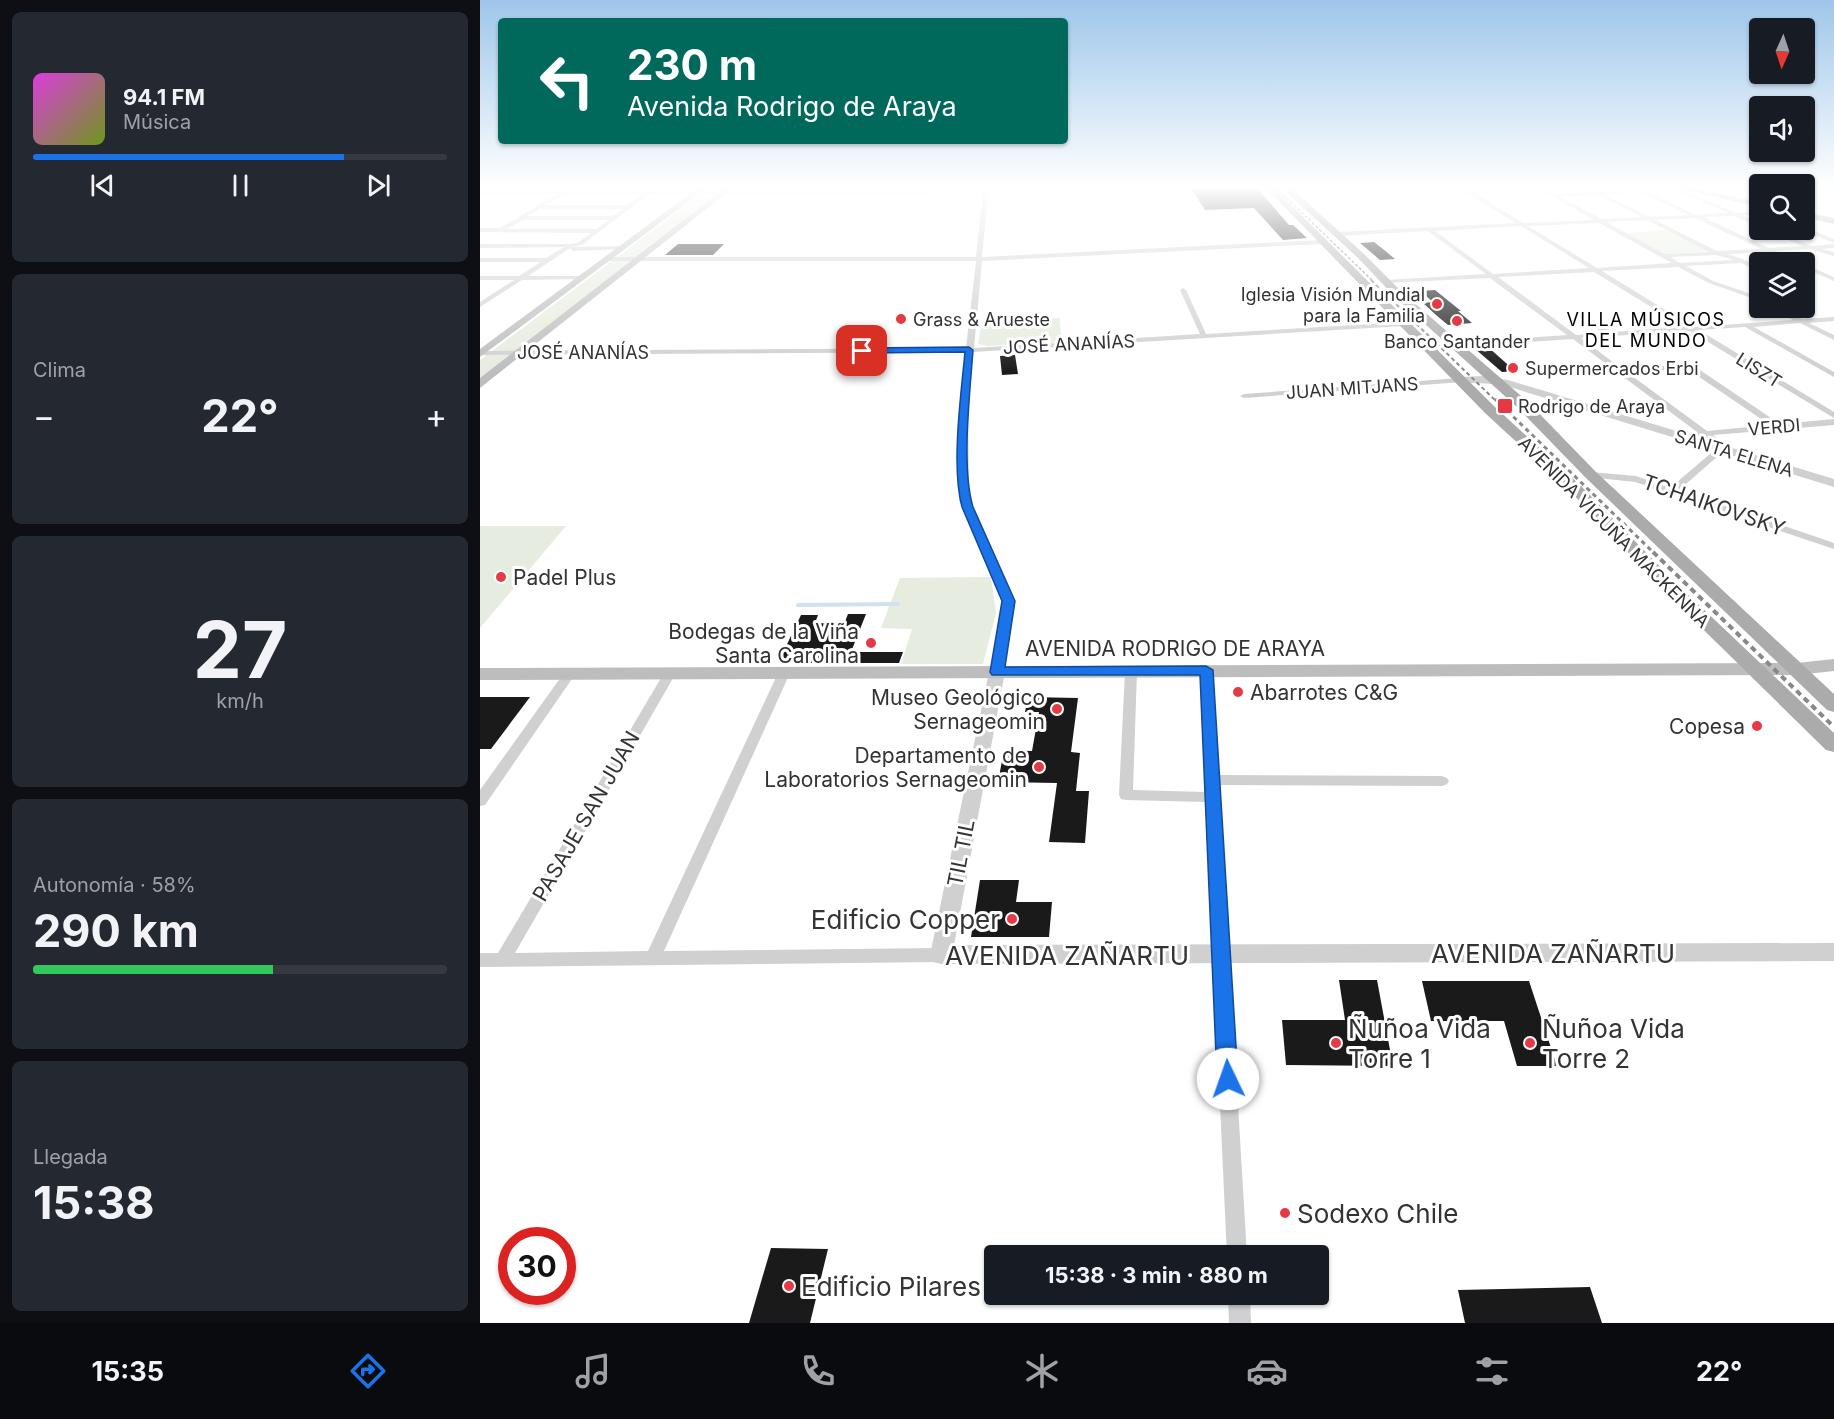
<!DOCTYPE html>
<html lang="es">
<head>
<meta charset="utf-8">
<style>
  :root { --surface:#171b24; --page:#242831; --text:#f1f3f6; --muted:#9ea1a6; --line:#363941; --accent:#1a73e8 }
  body { margin:0; font-family:Inter,sans-serif; background:var(--page); color:var(--text); height:100vh; display:flex; flex-direction:column; font-size:22px; white-space:nowrap }
  * { box-sizing:border-box; margin:0 }
  p { font-size:20px; color:var(--muted) }
  .icon { flex:none; width:33px; height:33px; fill:none; stroke:currentColor; stroke-width:2; stroke-linecap:round; stroke-linejoin:round }
  .map { position:relative; flex:1; overflow:hidden }
  .sheet { display:flex; flex-direction:column; gap:12px; padding:12px; background:#0d0f14; width:480px }
  .sheet>* { flex:none }
  .guide { position:absolute; left:18px; top:18px; width:570px; height:126px; border-radius:6px; box-shadow:0 2px 4px #0004; background:#00695c; color:#fff; overflow:hidden }
  .needle { width:39px; rotate:183deg }
  .tools { position:absolute; left:1269px; top:18px; display:grid; gap:12px }
  .tools a { display:grid; place-items:center; width:66px; height:66px; border-radius:6px; background:var(--surface); box-shadow:0 2px 4px #0004; font-size:30px }
  .speed { position:absolute; left:18px; top:1227px; display:flex; gap:12px; font-size:30px; font-weight:700; text-align:center }
  .speed>* { display:grid; place-content:center; width:78px; height:78px; border-radius:50%; background:var(--surface); box-shadow:0 2px 4px #0004; line-height:1 }
  .speed .limit { border:9px solid #d22; background:#fff; color:#111 }
  .pin { position:absolute; display:grid; place-items:center; width:51px; height:51px; color:#fff; margin:-26px; border-radius:12px; box-shadow:0 3px 9px #0006 }
  .me { position:absolute; width:66px; margin:-33px; rotate:357deg; stroke-linejoin:round; filter:drop-shadow(0 0 4px #0008) }
  .turn { display:flex; align-items:center; gap:21px; height:126px; padding:0 30px; font-size:27px }
  .turn .icon { width:78px; height:78px; stroke-width:2.5 }
  .turn b { display:block; font-size:42px; line-height:51px }
  .big { font-size:45px; font-weight:700; line-height:1.1 }
  .sheet .tile { flex:1; display:flex; flex-direction:column; justify-content:center; gap:9px; min-width:0; padding:0 21px; border-radius:9px; background:var(--page) }
  .sheet .dial { align-items:center; gap:0 }
  .dial b { font-size:78px; line-height:1 }
  .song { display:flex; align-items:center; gap:18px }
  .cover { width:72px; height:72px; border-radius:9px; background:linear-gradient(135deg,hsl(300 70% 55%),hsl(80 70% 35%)) }
  .played { height:6px; border-radius:3px; background:linear-gradient(90deg,var(--accent) 75%,var(--line) 75%) }
  .keys { display:flex; justify-content:space-around; direction:ltr }
  .heat { display:flex; justify-content:space-between; align-items:center; font-size:33px; direction:ltr }
  .charge { height:9px; border-radius:4px; background:linear-gradient(90deg,#34c759 58%,var(--line) 0) }
  .trip { position:absolute; left:504px; top:1245px; width:345px; height:60px; border-radius:6px; background:var(--surface); box-shadow:0 2px 4px #0004; font-weight:700; line-height:60px; text-align:center }
  .tabs { display:flex; height:96px; justify-content:space-around; align-items:center; background:#090b0e; color:var(--muted) }
  .tabs .icon { width:42px; height:42px }
  .tabs .on { color:var(--accent) }
  .tabs b { font-size:27px; color:var(--text) }
  main { display:flex; flex:1; min-height:0 }
  .map>svg:first-child { display:block }
  .green { fill:#e6ecdf }
  .lines { fill:none; stroke-linecap:round; stroke-linejoin:round }
  .stream { stroke:#cfe2ee; stroke-width:4 }
  .building { fill:#1a1a1a }
  .minor { fill:#d0d0d0; fill-rule:evenodd }
  .tertiary { fill:#d0d0d0; fill-rule:evenodd }
  .secondary { fill:#bdbdbd; fill-rule:evenodd }
  .primary { fill:#ababab; fill-rule:evenodd }
  .rail-far3 { stroke:#888; stroke-width:1.5; stroke-dasharray:3 2; stroke-linecap:butt }
  .rail-far2 { stroke:#888; stroke-width:2; stroke-dasharray:4 3; stroke-linecap:butt }
  .rail-far1 { stroke:#888; stroke-width:3; stroke-dasharray:4.5 4; stroke-linecap:butt }
  .rail { stroke:#888; stroke-width:4; stroke-dasharray:6 4.5; stroke-linecap:butt }
  .route { fill:#1a73e8; stroke:#114b97; stroke-width:1.5 }
  .poi-dot { fill:#e63946; stroke:#fff; stroke-width:2 }
  .labels { text-anchor:middle; dominant-baseline:central; stroke-width:6; stroke-linejoin:round; paint-order:stroke }
  .far-poi-label { font-size:18px; fill:#333; stroke:#fff; text-anchor:start }
  .far-neighbourhood-label { font-size:18px; letter-spacing:1.5px; fill:#000; stroke:#fff }
  .far-street-label { font-size:18px; fill:#333; stroke:#fff }
  .street-label { font-size:21px; fill:#333; stroke:#fff }
  .poi-label { font-size:21px; fill:#333; stroke:#fff; text-anchor:end }
  .near-poi-label { font-size:26px; fill:#333; stroke:#fff; text-anchor:start }
  .near-street-label { font-size:26px; fill:#333; stroke:#fff }
</style>
</head>
<body>
<main>
<section class="sheet">
<div class="tile">
<div class="song"><i class="cover"></i><div><b>94.1 FM</b><p>Música</p></div></div>
<div class="played"></div>
<div class="keys"><svg class="icon" aria-label="previous" viewBox="0 0 24 24"><path d="M18 5L8 12l10 7zM5 5v14"/></svg><svg class="icon" aria-label="pause" viewBox="0 0 24 24"><path d="M8 5v14M16 5v14"/></svg><svg class="icon" aria-label="next" viewBox="0 0 24 24"><path d="M6 5l10 7-10 7zM19 5v14"/></svg></div>
</div>
<div class="tile"><p>Clima</p>
<div class="heat"><a>−</a><b class="big">22°</b><a>+</a></div>
</div>
<div class="tile dial"><b>27</b><p>km/h</p></div>
<div class="tile"><p>Autonomía · 58%</p><b class="big">290 km</b><div class="charge"></div></div>
<div class="tile"><p>Llegada</p><b class="big">15:38</b></div>
</section>
<div class="map">
<svg width="1354" height="1323" viewBox="0 0 1354 1323">
  <rect width="100%" height="100%" fill="#fff"/>
  <g class="green">
    <polygon points="229,188 247,188 0,381 0,360"/>
    <polygon points="1188,230 1229,251 1186,254 1146,233"/>
    <polygon points="580,318 581,342 508,346 498,344 502,322"/>
    <polygon points="0,526 86,526 0,628"/>
    <polygon points="511,577 516,613 503,664 421,664 432,629 401,628 420,578"/>
  </g>
  <g class="lines">
    <polyline class="stream" points="318,605 418,604"/>
  </g>
  <g class="building">
    <polygon points="711,188 777,188 809,225 813,225 827,238 803,240 774,208 725,210"/>
    <polygon points="894,242 903,249 915,259 900,260 880,243"/>
    <polygon points="198,244 244,244 233,255 185,255"/>
    <polygon points="955,290 981,311 978,311 992,323 968,325 956,315 943,303 953,302 940,291"/>
    <polygon points="1008,347 1035,371 1022,372 994,348"/>
    <polygon points="535,355 538,374 522,375 520,356"/>
    <polygon points="368,614 386,614 371,652 423,652 419,663 298,663 321,615 338,615 335,623 364,624"/>
    <polygon points="0,697 50,697 11,749 0,749"/>
    <polygon points="548,697 598,698 591,752 600,753 596,791 609,791 605,843 569,842 577,783 518,782 524,750 552,751 559,712 545,712"/>
    <polygon points="500,880 539,880 536,902 572,902 569,937 491,937"/>
    <polygon points="859,980 897,980 913,1066 806,1065 802,1020 865,1020"/>
    <polygon points="942,981 1049,981 1077,1066 1037,1066 1024,1021 951,1021"/>
    <polygon points="291,1248 348,1249 330,1323 269,1323"/>
    <polygon points="1110,1287 1122,1323 985,1323 978,1290"/>
  </g>
  <g class="lines">
    <g class="minor">
      <path d="M504 188H508V190L634 188 508 193 502 257 842 240 845 242 842 244 502 261 494 348 720 334 700 290 703 288 706 290 726 334 924 322 927 324 924 326 493 352 488 407 489 500 534 601 521 675 517 676 511 672 522 601 479 500 480 407 486 352 0 355V351H2L486 348 496 261H127L124 259 127 257H496L503 193 169 194 103 244 94 247 142 246 144 249 93 251 90 248 48 276H103L105 277V279L42 280 0 307V302L34 280H0V276H39L61 262H0V258H66L84 247 0 248V244H92L99 242 111 233 0 232V228H20L78 194H0V192L503 191ZM84 194H163L148 205H66ZM61 208 62 209H144L133 216H48ZM43 220H129L116 229H26Z"/>
      <path d="M982 188 990 191 1029 189 1027 191 994 193 1043 223 1114 220 1058 188H1063L1075 194 1113 192 1106 188H1112L1119 192 1155 190 1153 188H1159L1216 215 1248 213 1192 188H1198L1256 213 1280 211V215H1262L1280 223V227L1254 216 1223 217 1289 248 1322 246 1287 230H1293L1331 246 1354 244V248L1341 249 1354 252V256L1330 249 1296 251 1317 262H1310L1287 252 1247 254 1260 258 1280 267V272L1261 263 1206 266 1233 281 1280 297V301L1229 283 1198 267 1122 271 1213 327 1313 320 1292 308H1299L1322 319 1354 317V321L1329 323 1354 335V340L1320 323 1274 327 1354 372V377L1265 327 1219 330 1354 412V418L1210 331 1101 338 1142 369 1211 364 1300 424 1354 419V425L1233 435 1242 442 1246 449 1199 490 1354 543V549L1155 482 1108 477V473L1111 472 1156 476 1190 488 1237 448 1223 436 1194 438V434L1217 432 1093 339 972 347V343H975L1087 335 1010 278 904 283V281L906 280 1006 274 948 231 857 236 854 234 857 232 1036 223 982 190ZM1160 192 1209 215 1169 217 1125 195ZM1118 195 1162 217 1121 219 1080 197ZM1215 218 1281 249 1237 251 1175 220ZM1167 220 1229 252 1185 254 1126 222ZM1119 223 1192 263 1117 268 1048 226ZM1041 226 1109 268 1013 274 955 231ZM1236 255 1254 260 1200 263 1191 257ZM1114 272 1204 327 1132 332 1100 312 1098 313V315L1123 333 1096 335 1018 277ZM1206 368 1290 425 1227 431 1148 373Z"/>
      <polygon points="1324,227 1354,239 1354,243 1322,230"/>
      <polygon points="1324,264 1354,277 1354,281 1324,268"/>
      <polygon points="1324,290 1330,293 1330,295 1324,295"/>
      <polygon points="980,378 983,378 983,382 764,398 760,396 764,394"/>
      <polygon points="726,666 732,670 738,775 962,776 967,778 969,781 967,784 962,786 739,785 767,1256 747,1256 726,802 646,800 641,799 639,795 645,671 651,667 657,671 653,790 725,792 720,670"/>
      <polygon points="90,669 96,673 5,805 0,806 0,790 86,670"/>
      <polygon points="190,669 196,673 35,953 168,951 298,673 304,669 310,673 184,951 461,948 467,950 469,955 467,960 461,962 0,967 0,953 18,953 184,673"/>
      <polygon points="748,1294 770,1294 771,1323 749,1323"/>
    </g>
    <g class="tertiary">
      <path d="M1003 376 1028 380 1354 479V487L1023 385C1012 383 980 384 975 380L980 377Z"/>
      <polygon points="517,667 523,668 525,672 474,945 1354,943 1354,961 461,964 453,962 450,955 509,672 511,668"/>
    </g>
    <g class="secondary">
      <polygon points="218,188 227,188 0,357 0,349"/>
      <polygon points="245,188 253,188 0,388 0,378"/>
      <polygon points="1354,659 1354,671 1317,675 0,680 0,668 1317,663"/>
    </g>
    <g class="primary">
      <polygon points="786,188 794,188 1015,407 1101,486 1198,585 1354,733 1354,752 1346,750 1186,593 1091,492 1005,413"/>
      <polygon points="802,188 811,188 883,253 923,293 1047,401 1116,472 1354,694 1354,712 1347,710 1106,478 1037,407 915,297 877,257"/>
      <polygon points="1196,188 1211,188 1280,202 1280,207"/>
      <polygon points="1324,212 1354,218 1354,224 1324,217"/>
    </g>
    <polyline class="rail-far3" points="796,188 893,281"/>
    <polyline class="rail-far2" points="891,280 1016,401"/>
    <polyline class="rail-far1" points="1015,399 1174,553"/>
    <polyline class="rail" points="1173,552 1354,727"/>
  </g>
  <linearGradient id="sky" x2="0" y2="1"><stop stop-color="#9ec6ea"/><stop offset="0.5" stop-color="#fff"/><stop offset="1" stop-color="#fff" stop-opacity="0"/></linearGradient>
  <rect width="1354" height="373" fill="url(#sky)"/>
  <path class="route" d="M489 347 493 350C490 393 481 467 493 507L535 601 525 667 726 666 733 670 758 1079 755 1086 748 1089 740 1086 737 1079 720 675H512L510 672 522 601 482 507C471 467 481 395 485 352L382 353 378 351 382 348Z"/>
  <g class="poi-dot">
    <circle cx="957" cy="304" r="6"/>
    <circle cx="421" cy="319" r="6"/>
    <circle cx="977" cy="321" r="6"/>
    <circle cx="1033" cy="368" r="6"/>
    <rect x="1017" y="398" width="16" height="16" rx="3"/>
    <circle cx="21" cy="577" r="6"/>
    <circle cx="391" cy="643" r="6"/>
    <circle cx="758" cy="692" r="6"/>
    <circle cx="577" cy="709" r="6"/>
    <circle cx="1277" cy="726" r="6"/>
    <circle cx="559" cy="767" r="6"/>
    <circle cx="532" cy="919" r="6"/>
    <circle cx="856" cy="1043" r="6"/>
    <circle cx="1050" cy="1043" r="6"/>
    <circle cx="805" cy="1213" r="6"/>
    <circle cx="309" cy="1286" r="6"/>
  </g>
  <g class="labels">
    <g class="far-poi-label">
      <text x="945" y="294" text-anchor="end">Iglesia Visión Mundial<tspan x="945" dy="21">para la Familia</tspan></text>
      <text x="433" y="319">Grass &amp; Arueste</text>
      <text x="977" y="341" text-anchor="middle">Banco Santander</text>
      <text x="1045" y="368">Supermercados Erbi</text>
      <text x="1038" y="406">Rodrigo de Araya</text>
    </g>
    <g class="far-neighbourhood-label">
      <text x="1166" y="319">VILLA MÚSICOS<tspan x="1166" dy="21">DEL MUNDO</tspan></text>
    </g>
    <g class="far-street-label">
      <text transform="translate(589 344) rotate(-3)">JOSÉ ANANÍAS</text>
      <text x="103" y="352">JOSÉ ANANÍAS</text>
      <text transform="translate(1279 370) rotate(32)">LISZT</text>
      <text transform="translate(872 388) rotate(-4)">JUAN MITJANS</text>
      <text transform="translate(1294 427) rotate(-5)">VERDI</text>
      <text transform="translate(1254 453) rotate(17)">SANTA ELENA</text>
      <text transform="translate(1134 532) rotate(45)">AVENIDA VICUÑA MACKENNA</text>
    </g>
    <g class="street-label">
      <text transform="translate(1234 505) rotate(19)">TCHAIKOVSKY</text>
      <text x="695" y="648">AVENIDA RODRIGO DE ARAYA</text>
      <text transform="translate(106 816) rotate(-60)">PASAJE SAN JUAN</text>
      <text transform="translate(481 853) rotate(-79)">TIL TIL</text>
    </g>
    <g class="poi-label">
      <text x="33" y="577" text-anchor="start">Padel Plus</text>
      <text x="379" y="631">Bodegas de la Viña<tspan x="379" dy="24">Santa Carolina</tspan></text>
      <text x="770" y="692" text-anchor="start">Abarrotes C&amp;G</text>
      <text x="565" y="697">Museo Geológico<tspan x="565" dy="24">Sernageomin</tspan></text>
      <text x="1265" y="726">Copesa</text>
      <text x="547" y="755">Departamento de<tspan x="547" dy="24">Laboratorios Sernageomin</tspan></text>
    </g>
    <g class="near-poi-label">
      <text x="520" y="919" text-anchor="end">Edificio Copper</text>
      <text x="868" y="1028">Ñuñoa Vida<tspan x="868" dy="30">Torre 1</tspan></text>
      <text x="1062" y="1028">Ñuñoa Vida<tspan x="1062" dy="30">Torre 2</tspan></text>
      <text x="817" y="1213">Sodexo Chile</text>
      <text x="321" y="1286">Edificio Pilares</text>
    </g>
    <g class="near-street-label">
      <text x="1073" y="953">AVENIDA ZAÑARTU</text>
      <text x="587" y="955">AVENIDA ZAÑARTU</text>
    </g>
  </g>
</svg>
<div class="tools">
<a><svg class="needle" viewBox="-14 -14 28 28"><path d="M0-13l5 13h-10z" fill="#e53935"/><path d="M0 13l5-13h-10z" fill="#9ea1a6"/></svg></a>
<a><svg class="icon" aria-label="sound" viewBox="0 0 24 24"><path d="M4 9h4l5-4v14l-5-4H4zM17 9q2 3 0 6"/></svg></a>
<a><svg class="icon" aria-label="search" viewBox="0 0 24 24"><circle cx="10" cy="10" r="6"/><path d="M15 15l6 6"/></svg></a>
<a><svg class="icon" aria-label="layers" viewBox="0 0 24 24"><path d="M12 4l9 5-9 5-9-5zM3 14l9 5 9-5"/></svg></a>
</div>
<div class="speed"><div class="limit">30</div></div>
<div class="pin" style="left:382px;top:351px;background:#d93025"><svg class="icon" aria-label="arrive" viewBox="0 0 24 24"><path d="M6 21V4h12l-3 4 3 4H6"/></svg></div>
<svg class="me" style="left:748px;top:1079px" viewBox="-20 -20 40 40"><circle r="19" fill="#fff"/><path d="M0-13L10 11 0 6-10 11z" fill="#1a73e8"/></svg>
<div class="trip">15:38 · 3 min · 880 m</div>
<div class="guide">
<div class="turn"><svg class="icon" aria-label="left" viewBox="0 0 24 24"><path d="M17 20v-9H6M10 6l-5 5 5 5"/></svg><div><b>230 m</b>Avenida Rodrigo de Araya</div></div>
</div>
</div>
</main>
<nav class="tabs">
<b>15:35</b>
<svg class="icon on" aria-label="directions" viewBox="0 0 24 24"><path d="M12 3l9 9-9 9-9-9zM9 14v-3h6M13 9l2 2-2 2"/></svg>
<svg class="icon" aria-label="music" viewBox="0 0 24 24"><path d="M9 18V5l10-2v13"/><circle cx="6" cy="18" r="3"/><circle cx="16" cy="16" r="3"/></svg>
<svg class="icon" aria-label="phone" viewBox="0 0 24 24"><path d="M5 4h4l2 5-3 2q2 4 5 5l2-3 5 2v4C11 20 4 13 5 4z"/></svg>
<svg class="icon" aria-label="climate" viewBox="0 0 24 24"><path d="M12 3v18M4 7l16 10M4 17L20 7"/></svg>
<svg class="icon" aria-label="car" viewBox="0 0 24 24"><path d="M5 17H2v-5l4-1 3-4h7l3 4 3 1v5h-3M9 17h6M6 11h13"/><circle cx="7" cy="17" r="2"/><circle cx="17" cy="17" r="2"/></svg>
<svg class="icon" aria-label="filters" viewBox="0 0 24 24"><path d="M4 7h16M4 17h16"/><circle cx="9" cy="7" r="2"/><circle cx="15" cy="17" r="2"/></svg>
<b>22°</b>
</nav>
</body>
</html>
